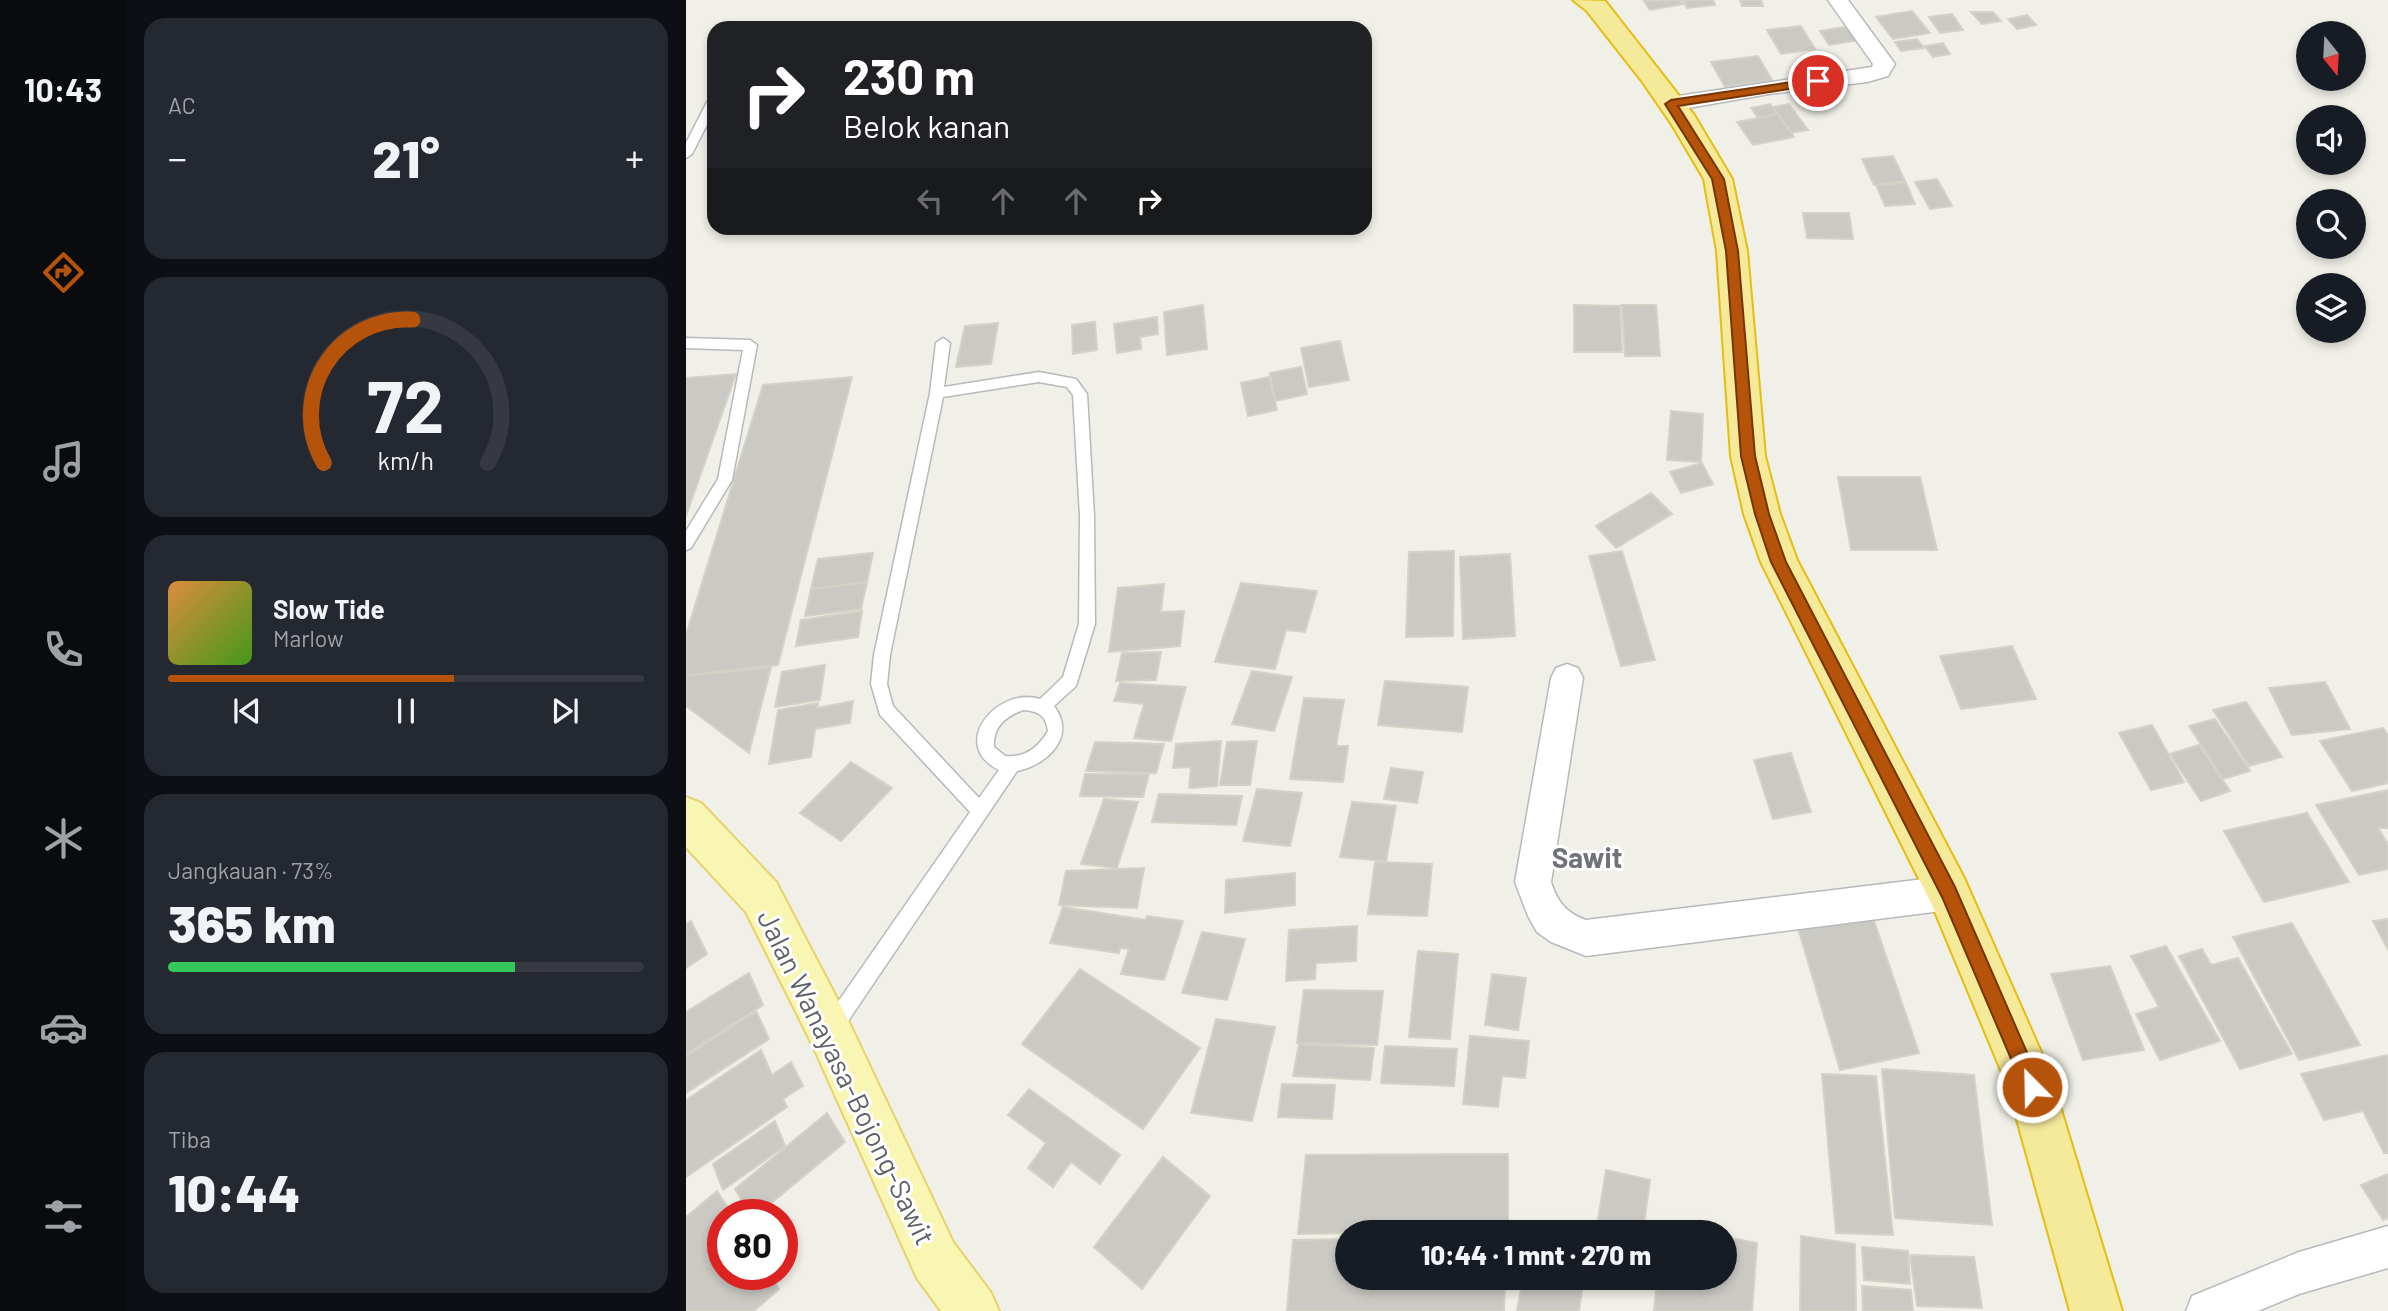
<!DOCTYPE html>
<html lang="id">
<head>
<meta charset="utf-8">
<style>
  :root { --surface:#171b24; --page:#242831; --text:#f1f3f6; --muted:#9ea1a6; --line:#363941; --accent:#b45309 }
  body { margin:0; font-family:Barlow,sans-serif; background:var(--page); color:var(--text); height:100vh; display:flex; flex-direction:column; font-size:26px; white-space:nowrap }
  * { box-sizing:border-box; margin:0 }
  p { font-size:23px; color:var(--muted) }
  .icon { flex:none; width:38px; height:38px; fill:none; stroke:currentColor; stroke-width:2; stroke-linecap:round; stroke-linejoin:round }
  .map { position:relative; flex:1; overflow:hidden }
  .drawer { display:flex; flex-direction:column; gap:18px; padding:18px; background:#0d0f14; width:560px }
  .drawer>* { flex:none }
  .hud { position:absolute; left:21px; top:21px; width:665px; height:214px; border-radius:21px; box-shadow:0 4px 10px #0003; background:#202124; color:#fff; overflow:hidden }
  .needle { width:46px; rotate:162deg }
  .controls { position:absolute; left:1610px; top:21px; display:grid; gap:14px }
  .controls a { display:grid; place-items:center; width:70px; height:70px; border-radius:50%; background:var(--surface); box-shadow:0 4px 10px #0003; font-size:35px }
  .speed { position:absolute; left:21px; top:1199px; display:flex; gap:14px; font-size:35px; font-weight:700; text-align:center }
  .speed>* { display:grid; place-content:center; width:91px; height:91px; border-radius:50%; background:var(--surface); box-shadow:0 4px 10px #0003; line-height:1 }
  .speed .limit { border:10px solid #d22; background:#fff; color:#111 }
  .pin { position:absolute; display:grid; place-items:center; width:60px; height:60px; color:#fff; margin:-30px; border:4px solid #fff; border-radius:50%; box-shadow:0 2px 7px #0007 }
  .me { position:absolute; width:77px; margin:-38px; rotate:337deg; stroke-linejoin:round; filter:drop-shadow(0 0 5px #0008) }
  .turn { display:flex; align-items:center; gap:24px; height:147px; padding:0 21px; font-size:32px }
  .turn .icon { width:91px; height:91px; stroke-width:2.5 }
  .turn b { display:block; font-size:49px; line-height:60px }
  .lanes { display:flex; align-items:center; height:66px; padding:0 21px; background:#0003; justify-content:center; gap:35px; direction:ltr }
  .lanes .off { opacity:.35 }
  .big { font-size:52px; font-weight:800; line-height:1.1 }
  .drawer .card { flex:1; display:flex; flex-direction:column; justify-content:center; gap:10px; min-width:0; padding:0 24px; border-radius:21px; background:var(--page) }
  .drawer .dial { align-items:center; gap:0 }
  .dial svg { height:182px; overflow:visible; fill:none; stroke:var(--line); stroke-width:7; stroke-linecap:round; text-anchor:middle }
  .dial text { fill:var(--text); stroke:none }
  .song { display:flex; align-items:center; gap:21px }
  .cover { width:84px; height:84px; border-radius:10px; background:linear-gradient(135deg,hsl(30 70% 55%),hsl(100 70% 35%)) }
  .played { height:7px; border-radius:4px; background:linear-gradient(90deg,var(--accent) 60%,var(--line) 60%) }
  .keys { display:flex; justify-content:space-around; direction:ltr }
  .heat { display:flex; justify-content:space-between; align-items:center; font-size:38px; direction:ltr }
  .charge { height:10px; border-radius:5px; background:linear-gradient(90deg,#34c759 73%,var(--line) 0) }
  .trip { position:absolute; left:649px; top:1220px; width:402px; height:70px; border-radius:35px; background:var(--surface); box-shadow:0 4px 10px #0003; font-weight:800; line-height:70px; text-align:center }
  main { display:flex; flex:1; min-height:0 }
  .menu { display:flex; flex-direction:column; width:126px; justify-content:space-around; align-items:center; background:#090b0e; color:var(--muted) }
  .menu .icon { width:49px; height:49px }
  .menu .current { color:var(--accent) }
  .menu b { font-size:32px; color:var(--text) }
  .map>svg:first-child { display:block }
  .building { fill:#cbc9c4; stroke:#d4d1c6; stroke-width:2 }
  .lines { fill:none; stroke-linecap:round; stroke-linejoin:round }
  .lane-casing { stroke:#b7b9bd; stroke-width:3 }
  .street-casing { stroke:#b7b9bd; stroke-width:3 }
  .primary-casing { stroke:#e6d36a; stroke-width:4 }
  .highway-casing { stroke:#e4be13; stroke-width:4 }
  .lane { fill:#fff; fill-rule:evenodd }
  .street { fill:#fff; fill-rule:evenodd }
  .primary { fill:#f9f6b4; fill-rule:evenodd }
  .highway { fill:#f5e99a; fill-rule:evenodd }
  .route { fill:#b45309; stroke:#753606; stroke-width:2 }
  .labels { text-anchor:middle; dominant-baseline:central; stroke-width:6; stroke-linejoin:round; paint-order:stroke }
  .quarter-label { font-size:28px; font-weight:bold; fill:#707378; stroke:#fff }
  .near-street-label { font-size:28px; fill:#5f6166; stroke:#fff }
</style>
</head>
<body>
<main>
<nav class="menu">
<b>10:43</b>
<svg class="icon current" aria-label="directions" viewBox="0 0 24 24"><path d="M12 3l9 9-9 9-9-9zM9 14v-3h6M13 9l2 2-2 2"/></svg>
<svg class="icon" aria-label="music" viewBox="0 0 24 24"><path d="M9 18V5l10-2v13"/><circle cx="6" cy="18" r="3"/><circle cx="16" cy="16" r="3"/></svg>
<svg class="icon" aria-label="phone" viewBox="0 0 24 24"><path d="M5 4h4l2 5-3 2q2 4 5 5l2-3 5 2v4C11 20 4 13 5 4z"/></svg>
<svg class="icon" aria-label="climate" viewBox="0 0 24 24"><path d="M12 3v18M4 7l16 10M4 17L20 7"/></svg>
<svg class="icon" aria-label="car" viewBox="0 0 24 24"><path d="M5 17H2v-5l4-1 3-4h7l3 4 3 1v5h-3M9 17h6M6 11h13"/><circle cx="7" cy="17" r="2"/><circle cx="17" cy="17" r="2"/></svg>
<svg class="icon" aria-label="filters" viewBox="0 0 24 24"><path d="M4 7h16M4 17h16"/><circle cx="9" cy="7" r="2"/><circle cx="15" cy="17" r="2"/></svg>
</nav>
<section class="drawer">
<div class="card"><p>AC</p>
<div class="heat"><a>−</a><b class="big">21°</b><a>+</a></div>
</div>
<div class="card dial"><svg viewBox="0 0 100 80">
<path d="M14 69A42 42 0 1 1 86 69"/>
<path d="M14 69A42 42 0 0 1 53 6" stroke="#b45309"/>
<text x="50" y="56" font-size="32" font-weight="700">72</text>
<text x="50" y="72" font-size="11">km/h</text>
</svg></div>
<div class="card">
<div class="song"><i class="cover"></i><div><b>Slow Tide</b><p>Marlow</p></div></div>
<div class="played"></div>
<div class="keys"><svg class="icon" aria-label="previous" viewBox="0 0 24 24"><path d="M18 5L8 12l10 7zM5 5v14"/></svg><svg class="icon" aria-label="pause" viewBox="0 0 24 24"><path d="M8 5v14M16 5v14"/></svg><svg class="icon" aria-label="next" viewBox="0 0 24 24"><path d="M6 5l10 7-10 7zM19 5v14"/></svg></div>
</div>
<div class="card"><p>Jangkauan · 73%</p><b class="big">365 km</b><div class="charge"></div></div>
<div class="card"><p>Tiba</p><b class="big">10:44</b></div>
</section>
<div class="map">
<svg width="1702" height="1311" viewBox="0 0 1702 1311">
  <rect width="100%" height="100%" fill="#f0efe8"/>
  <g class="building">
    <polygon points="994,0 997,4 964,10 958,1"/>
    <polygon points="997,0 1027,0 1029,5 1001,8"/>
    <polygon points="1054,0 1075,0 1077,6 1056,6"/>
    <polygon points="1226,11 1244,33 1207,39 1190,17"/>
    <polygon points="1285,12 1307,12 1315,21 1296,24"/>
    <polygon points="1266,14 1277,30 1254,33 1243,17"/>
    <polygon points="1341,15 1350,25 1331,29 1322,19"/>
    <polygon points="1115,26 1129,49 1095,54 1081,30"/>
    <polygon points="1165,26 1174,40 1143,45 1134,31"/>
    <polygon points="1231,39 1238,48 1215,51 1209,42"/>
    <polygon points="1257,43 1264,54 1247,57 1239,46"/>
    <polygon points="1072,56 1086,80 1039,87 1025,62"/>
    <polygon points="1084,104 1092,114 1072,118 1065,108"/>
    <polygon points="1103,104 1122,130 1105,133 1087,107"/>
    <polygon points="1092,114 1108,137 1067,145 1051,122"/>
    <polygon points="1207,156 1219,181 1188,185 1176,159"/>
    <polygon points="1251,179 1266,206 1244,209 1229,182"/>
    <polygon points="1220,183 1229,204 1199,206 1190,185"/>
    <polygon points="1117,213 1163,213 1167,239 1121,238"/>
    <polygon points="517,305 521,349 481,355 478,312"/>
    <polygon points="888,305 934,306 936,352 888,352"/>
    <polygon points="936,305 970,305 974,356 939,356"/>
    <polygon points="471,317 472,334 454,337 455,349 431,353 428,324"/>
    <polygon points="409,322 411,350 387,354 386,325"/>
    <polygon points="312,323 305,364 270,367 279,326"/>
    <polygon points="654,341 663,380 623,387 615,348"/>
    <polygon points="615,367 621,394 589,401 584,373"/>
    <polygon points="50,374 0,516 0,378"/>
    <polygon points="166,377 92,665 0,675 0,635 77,385"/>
    <polygon points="583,377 591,410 562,416 555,383"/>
    <polygon points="985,411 1017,414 1015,462 981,460"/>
    <polygon points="1016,463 1027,484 995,493 984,472"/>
    <polygon points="1152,477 1234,477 1251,550 1165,550"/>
    <polygon points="965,493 986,514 930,548 910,526"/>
    <polygon points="768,551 767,636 720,637 723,552"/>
    <polygon points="936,551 969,660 935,666 903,556"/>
    <polygon points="187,553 181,582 125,589 132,559"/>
    <polygon points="824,554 829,636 777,639 774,557"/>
    <polygon points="181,582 175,609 119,616 125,589"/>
    <polygon points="555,583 631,591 619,632 600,630 589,669 529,662"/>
    <polygon points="478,584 475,612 498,611 494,646 423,652 432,588"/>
    <polygon points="176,611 172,637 110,646 115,620"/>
    <polygon points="1326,646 1350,699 1275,709 1254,656"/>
    <polygon points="475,652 470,680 430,681 436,653"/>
    <polygon points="139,665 134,700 89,707 96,672"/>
    <polygon points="85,667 63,753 0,706 0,676"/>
    <polygon points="566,671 606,677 588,731 546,724"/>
    <polygon points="699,681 782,687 776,732 692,725"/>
    <polygon points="1639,682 1664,729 1606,735 1583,688"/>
    <polygon points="434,683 500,687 485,741 448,738 458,704 428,701"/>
    <polygon points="618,698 658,700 650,746 662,746 657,782 604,779"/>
    <polygon points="167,701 164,723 129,729 125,757 83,764 92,710 132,703 131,708"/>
    <polygon points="1560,702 1596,757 1563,766 1527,710"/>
    <polygon points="1529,719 1564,771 1537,779 1503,726"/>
    <polygon points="1466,725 1498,782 1465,790 1433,733"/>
    <polygon points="1697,728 1702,735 1702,783 1666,791 1634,741"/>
    <polygon points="535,741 531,786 503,788 505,767 487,768 490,744"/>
    <polygon points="571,741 564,785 534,785 541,742"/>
    <polygon points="409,742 478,744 470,773 400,771"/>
    <polygon points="1513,745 1544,791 1515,801 1484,754"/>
    <polygon points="1105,753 1125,812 1087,819 1068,760"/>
    <polygon points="165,762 206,788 155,841 114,813"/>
    <polygon points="705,768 737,772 731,803 698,799"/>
    <polygon points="399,774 463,774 457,797 394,796"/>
    <polygon points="571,789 616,793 604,846 557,841"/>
    <polygon points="1702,790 1702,828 1692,828 1702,844 1702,869 1673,875 1630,805"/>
    <polygon points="473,794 556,796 550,825 466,822"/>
    <polygon points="418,799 452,802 431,868 395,864"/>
    <polygon points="666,802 710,806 700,861 654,857"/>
    <polygon points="1621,813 1663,882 1578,902 1538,831"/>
    <polygon points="689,862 746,864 741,916 682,914"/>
    <polygon points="458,868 451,908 373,905 380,871"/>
    <polygon points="609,873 609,905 539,913 540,880"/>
    <polygon points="377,907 460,920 461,916 497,921 478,980 435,974 443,949 434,948 433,953 364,943"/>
    <polygon points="1186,915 1233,1053 1154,1070 1112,928"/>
    <polygon points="1702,919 1702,950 1687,921"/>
    <polygon points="5,921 21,954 0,968 0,924"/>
    <polygon points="1606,923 1674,1045 1613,1060 1547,937"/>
    <polygon points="671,926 670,961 630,963 629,979 600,981 603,930"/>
    <polygon points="516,932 559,939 541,1000 496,993"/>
    <polygon points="1480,946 1534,1041 1474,1060 1450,1014 1473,1007 1445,956"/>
    <polygon points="1516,949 1525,965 1552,958 1606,1054 1554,1069 1493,956"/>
    <polygon points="732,951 772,954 764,1039 723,1037"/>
    <polygon points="1424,966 1458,1050 1397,1060 1365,974"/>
    <polygon points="394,969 514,1048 457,1129 336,1044"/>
    <polygon points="63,973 77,1005 0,1054 0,1012"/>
    <polygon points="806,974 840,978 832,1030 799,1025"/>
    <polygon points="618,990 697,991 691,1045 611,1043"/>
    <polygon points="70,1011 83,1039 0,1093 0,1056"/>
    <polygon points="530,1019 589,1027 566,1121 505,1113"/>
    <polygon points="784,1036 843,1041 839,1078 816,1076 812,1107 777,1104"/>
    <polygon points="613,1044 688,1048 684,1080 607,1076"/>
    <polygon points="699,1046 771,1049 768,1086 695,1083"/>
    <polygon points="75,1050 86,1075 105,1062 117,1086 97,1099 101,1107 0,1177 0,1100"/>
    <polygon points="1702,1055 1702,1153 1698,1153 1677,1111 1638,1120 1615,1074"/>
    <polygon points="1196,1069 1288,1075 1306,1225 1209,1218"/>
    <polygon points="1136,1074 1190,1076 1207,1235 1150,1233"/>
    <polygon points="596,1084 649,1085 646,1119 592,1117"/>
    <polygon points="343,1089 434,1155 414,1184 385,1162 367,1187 342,1168 360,1143 322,1115"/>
    <polygon points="141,1113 159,1142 72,1214 64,1214 49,1189"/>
    <polygon points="89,1121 99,1146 37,1190 27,1164"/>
    <polygon points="822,1154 822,1231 612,1234 620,1155"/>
    <polygon points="477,1157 524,1196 456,1289 408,1247"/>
    <polygon points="920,1170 964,1180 957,1232 910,1232"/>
    <polygon points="1702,1174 1702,1218 1697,1220 1675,1185"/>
    <polygon points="31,1191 46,1214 37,1214 37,1274 84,1274 93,1289 68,1311 0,1311 0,1217"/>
    <polygon points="977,1225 1015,1232 976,1232"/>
    <polygon points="1115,1236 1169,1244 1170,1311 1114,1311"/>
    <polygon points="1040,1237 1071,1243 1066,1311 968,1311 971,1278 1040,1278"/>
    <polygon points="662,1239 662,1278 819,1278 818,1311 601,1311 607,1240"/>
    <polygon points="1176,1247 1222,1251 1224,1284 1178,1280"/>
    <polygon points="1224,1255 1288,1257 1296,1308 1231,1306"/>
    <polygon points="837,1278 898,1278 893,1311 831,1311"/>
    <polygon points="1176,1286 1225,1290 1227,1311 1177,1311"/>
  </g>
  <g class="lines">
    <defs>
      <g id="lane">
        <polygon points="28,99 28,111 6,154 0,158 0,143 21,102"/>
        <polygon points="0,338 64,340 71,345 46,480 5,548 0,550 0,531 32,479 57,350 0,348"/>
        <path d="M257 338 264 343 258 387 353 372 390 379 401 394 408 516 409 624 390 686 368 706C391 736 362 765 331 771L152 1036 145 1038 138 1036 136 1029 138 1022 284 812 194 715 185 684 188 655 244 393 250 343ZM353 382 381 387 387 395 394 516 393 624 377 677 354 699C311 686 262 745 313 770L293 798 207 706 201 684 204 655 257 397ZM337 710C352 711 360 715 362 731 352 748 339 758 319 756L308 747C307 727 319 717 337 710Z"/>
      </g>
      <g id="street">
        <polygon points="1142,0 1162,0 1209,64 1202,76 1181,82 1083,94 985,111 977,109 974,104 977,99 985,97 1186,67 1187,64"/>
        <path d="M881 664 892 668 897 678 865 882C871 901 880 913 900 920L1263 876 1276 881 1281 893 1276 905 1263 910 900 956 865 942 851 932 842 916 829 882 865 678 870 668Z"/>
        <polygon points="1702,1226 1702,1268 1613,1294 1572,1311 1500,1311 1506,1296 1613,1252"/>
      </g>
      <polygon id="primary" points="0,797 15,803 90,882 159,1014 267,1242 305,1293 313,1311 255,1311 231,1278 127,1046 60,912 0,847"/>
      <polygon id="highway" points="887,0 919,1 1008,115 1046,179 1061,251 1079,456 1094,514 1111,560 1278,878 1363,1070 1436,1311 1384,1311 1322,1087 1247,907 1075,562 1058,514 1045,456 1031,251 1018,179 985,123 956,81 901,11"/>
    </defs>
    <use href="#lane" class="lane-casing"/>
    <use href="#street" class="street-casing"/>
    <use href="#primary" class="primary-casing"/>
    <use href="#highway" class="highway-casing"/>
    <use href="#lane" class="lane"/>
    <use href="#street" class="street"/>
    <use href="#primary" class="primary"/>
    <use href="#highway" class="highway"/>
  </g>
  <polygon class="route" points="1132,78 1136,79 1136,84 992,106 1038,179 1052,251 1069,456 1083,514 1100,562 1269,887 1356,1087 1353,1094 1346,1097 1340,1094 1257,899 1085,562 1069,514 1055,456 1040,251 1026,179 979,104 985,100"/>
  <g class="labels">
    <g class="quarter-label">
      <text x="901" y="857">Sawit</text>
    </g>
    <g class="near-street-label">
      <text transform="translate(161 1077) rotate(64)">Jalan Wanayasa-Bojong-Sawit</text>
    </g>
  </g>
</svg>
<div class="controls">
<a><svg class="needle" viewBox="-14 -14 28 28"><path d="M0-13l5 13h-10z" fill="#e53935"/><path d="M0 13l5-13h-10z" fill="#9ea1a6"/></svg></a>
<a><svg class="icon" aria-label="sound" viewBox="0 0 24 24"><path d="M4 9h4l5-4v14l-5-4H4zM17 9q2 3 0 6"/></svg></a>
<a><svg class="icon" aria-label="search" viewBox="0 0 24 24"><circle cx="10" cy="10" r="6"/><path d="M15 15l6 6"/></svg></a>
<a><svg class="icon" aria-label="layers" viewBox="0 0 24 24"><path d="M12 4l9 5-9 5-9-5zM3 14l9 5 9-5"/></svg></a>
</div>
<div class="speed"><div class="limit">80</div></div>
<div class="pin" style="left:1132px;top:81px;background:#d93025"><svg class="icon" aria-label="arrive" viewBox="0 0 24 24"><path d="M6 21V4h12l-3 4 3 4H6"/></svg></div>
<svg class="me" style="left:1346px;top:1087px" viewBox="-20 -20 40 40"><circle r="17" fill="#b45309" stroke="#fff" stroke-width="3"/><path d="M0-11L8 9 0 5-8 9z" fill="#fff"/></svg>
<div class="trip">10:44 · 1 mnt · 270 m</div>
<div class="hud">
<div class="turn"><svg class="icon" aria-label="right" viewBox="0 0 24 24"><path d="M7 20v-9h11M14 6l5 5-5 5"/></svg><div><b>230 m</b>Belok kanan</div></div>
<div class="lanes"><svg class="icon off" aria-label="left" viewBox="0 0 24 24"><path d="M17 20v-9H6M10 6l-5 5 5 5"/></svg><svg class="icon off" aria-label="ahead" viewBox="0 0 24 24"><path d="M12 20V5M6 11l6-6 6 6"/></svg><svg class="icon off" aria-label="ahead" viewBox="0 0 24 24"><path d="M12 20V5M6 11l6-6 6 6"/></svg><svg class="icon" aria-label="right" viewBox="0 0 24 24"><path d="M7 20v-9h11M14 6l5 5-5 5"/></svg></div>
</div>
</div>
</main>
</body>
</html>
